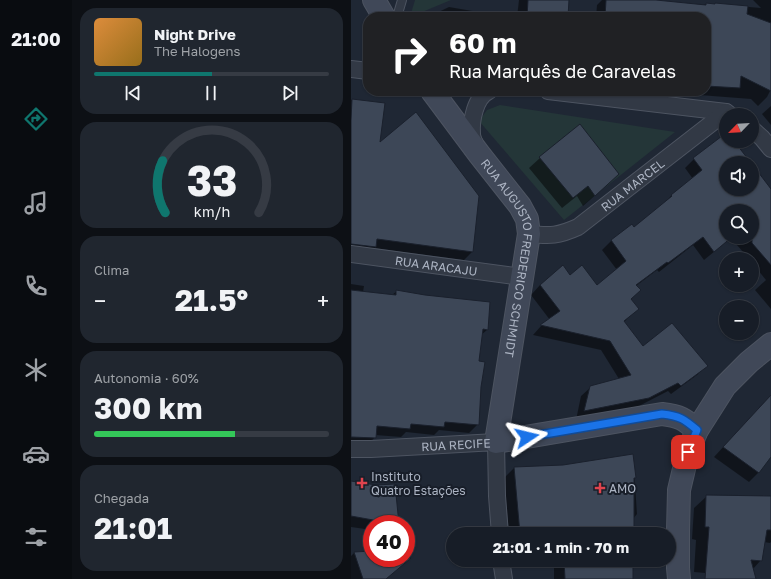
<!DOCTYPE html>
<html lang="pt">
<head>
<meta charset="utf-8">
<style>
  :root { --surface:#171d27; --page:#20262f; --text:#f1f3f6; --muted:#9ea2a7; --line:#363b44; --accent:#0f766e }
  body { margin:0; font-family:"Golos Text",sans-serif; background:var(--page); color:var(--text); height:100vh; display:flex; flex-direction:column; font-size:15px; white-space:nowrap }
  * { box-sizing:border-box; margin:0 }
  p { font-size:13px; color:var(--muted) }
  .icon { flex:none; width:22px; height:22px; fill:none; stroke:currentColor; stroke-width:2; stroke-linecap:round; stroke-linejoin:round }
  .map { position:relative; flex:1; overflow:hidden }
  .sheet { display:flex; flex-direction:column; gap:8px; padding:8px; background:#0d1015; width:279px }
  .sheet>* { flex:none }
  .hud { position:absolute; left:12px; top:12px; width:348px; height:84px; border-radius:16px; box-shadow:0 1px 3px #0004,0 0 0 1px var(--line); background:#202124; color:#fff; overflow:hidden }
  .needle { width:26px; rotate:245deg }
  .tools { position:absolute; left:368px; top:108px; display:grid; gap:8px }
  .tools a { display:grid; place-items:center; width:40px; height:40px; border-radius:50%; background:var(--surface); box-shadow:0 1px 3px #0004,0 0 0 1px var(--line); font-size:20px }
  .speed { position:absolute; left:12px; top:515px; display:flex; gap:8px; font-size:20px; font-weight:700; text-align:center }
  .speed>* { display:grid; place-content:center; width:52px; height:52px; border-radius:50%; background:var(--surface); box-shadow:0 1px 3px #0004,0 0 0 1px var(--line); line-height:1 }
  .speed .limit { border:6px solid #d22; background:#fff; color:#111 }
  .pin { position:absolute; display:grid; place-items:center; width:34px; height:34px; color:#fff; margin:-17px; border-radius:8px; box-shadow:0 2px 6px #0006 }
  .me { position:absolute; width:44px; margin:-22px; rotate:80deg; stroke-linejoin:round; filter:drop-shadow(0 0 3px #0008) }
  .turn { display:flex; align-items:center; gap:14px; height:84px; padding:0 20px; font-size:18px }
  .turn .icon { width:52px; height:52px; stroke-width:2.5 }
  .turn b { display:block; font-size:28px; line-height:34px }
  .big { font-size:30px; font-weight:700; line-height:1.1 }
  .sheet .widget { flex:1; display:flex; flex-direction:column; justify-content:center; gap:6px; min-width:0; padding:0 14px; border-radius:16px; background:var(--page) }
  .sheet .dial { align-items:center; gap:0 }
  .dial svg { height:104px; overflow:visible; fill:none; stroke:var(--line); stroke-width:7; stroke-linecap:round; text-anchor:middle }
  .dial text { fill:var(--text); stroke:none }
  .song { display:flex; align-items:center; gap:12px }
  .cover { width:48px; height:48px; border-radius:6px; background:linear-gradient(135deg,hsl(30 70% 55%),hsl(40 70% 35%)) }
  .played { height:4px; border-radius:2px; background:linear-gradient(90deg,var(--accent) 50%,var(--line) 50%) }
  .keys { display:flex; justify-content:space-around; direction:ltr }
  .heat { display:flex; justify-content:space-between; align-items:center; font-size:22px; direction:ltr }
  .charge { height:6px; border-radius:3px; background:linear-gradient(90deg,#34c759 60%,var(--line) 0) }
  .trip { position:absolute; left:95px; top:527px; width:230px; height:40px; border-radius:20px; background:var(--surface); box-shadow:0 1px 3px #0004,0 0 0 1px var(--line); font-weight:700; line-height:40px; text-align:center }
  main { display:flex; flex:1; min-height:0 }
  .dock { display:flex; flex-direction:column; width:72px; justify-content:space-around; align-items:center; background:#090c10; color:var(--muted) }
  .dock .icon { width:28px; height:28px }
  .dock .active { color:var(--accent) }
  .dock b { font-size:18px; color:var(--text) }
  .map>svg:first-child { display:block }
  .green { fill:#243638 }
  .shadow { fill:#0007; fill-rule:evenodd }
  .building { fill:#3d4757; stroke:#1a202c }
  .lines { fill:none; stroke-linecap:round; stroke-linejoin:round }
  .lane-casing { stroke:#4d5461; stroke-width:10 }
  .street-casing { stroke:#4d5461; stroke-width:18 }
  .secondary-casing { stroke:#4d5461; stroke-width:24 }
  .lane { stroke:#323945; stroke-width:8 }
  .street { stroke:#323945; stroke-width:16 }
  .secondary { stroke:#404858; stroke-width:22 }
  .route-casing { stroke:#114b97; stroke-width:10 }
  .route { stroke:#1a73e8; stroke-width:7 }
  .health-dot { fill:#e0444e; stroke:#181e29; stroke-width:1.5 }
  .labels { text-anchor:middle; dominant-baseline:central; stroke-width:4; stroke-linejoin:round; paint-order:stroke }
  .street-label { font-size:12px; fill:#acb4c3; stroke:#181e29 }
  .poi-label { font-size:12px; fill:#acb4c3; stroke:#181e29; text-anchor:start }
</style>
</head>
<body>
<main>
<nav class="dock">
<b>21:00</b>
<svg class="icon active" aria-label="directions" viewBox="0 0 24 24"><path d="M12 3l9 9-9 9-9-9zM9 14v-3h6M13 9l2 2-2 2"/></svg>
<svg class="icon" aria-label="music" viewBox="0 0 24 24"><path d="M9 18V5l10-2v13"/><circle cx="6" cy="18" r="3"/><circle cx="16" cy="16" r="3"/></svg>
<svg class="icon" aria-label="phone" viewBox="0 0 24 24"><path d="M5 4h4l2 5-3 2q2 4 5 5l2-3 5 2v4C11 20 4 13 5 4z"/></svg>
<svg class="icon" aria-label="climate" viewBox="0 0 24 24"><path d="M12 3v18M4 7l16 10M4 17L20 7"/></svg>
<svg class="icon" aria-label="car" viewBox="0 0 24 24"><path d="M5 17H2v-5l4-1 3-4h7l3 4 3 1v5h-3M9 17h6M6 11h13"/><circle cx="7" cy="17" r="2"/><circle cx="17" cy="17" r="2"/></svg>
<svg class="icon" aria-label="filters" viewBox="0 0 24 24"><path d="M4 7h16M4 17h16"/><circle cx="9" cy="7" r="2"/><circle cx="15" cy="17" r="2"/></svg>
</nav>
<section class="sheet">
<div class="widget">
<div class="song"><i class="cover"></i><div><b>Night Drive</b><p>The Halogens</p></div></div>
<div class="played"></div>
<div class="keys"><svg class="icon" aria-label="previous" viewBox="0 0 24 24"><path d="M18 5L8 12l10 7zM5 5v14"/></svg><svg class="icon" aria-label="pause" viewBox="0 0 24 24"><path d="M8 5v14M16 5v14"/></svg><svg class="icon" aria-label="next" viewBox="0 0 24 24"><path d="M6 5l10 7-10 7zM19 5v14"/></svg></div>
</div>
<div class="widget dial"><svg viewBox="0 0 100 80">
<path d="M14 69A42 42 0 1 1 86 69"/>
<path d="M14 69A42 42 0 0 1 12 29" stroke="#0f766e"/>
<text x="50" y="56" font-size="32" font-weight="700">33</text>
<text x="50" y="72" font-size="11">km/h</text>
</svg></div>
<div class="widget"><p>Clima</p>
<div class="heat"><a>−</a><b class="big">21.5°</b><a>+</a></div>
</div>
<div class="widget"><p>Autonomia · 60%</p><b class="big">300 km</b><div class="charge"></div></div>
<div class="widget"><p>Chegada</p><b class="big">21:01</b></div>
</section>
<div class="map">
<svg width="420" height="579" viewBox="0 0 420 579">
  <rect width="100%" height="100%" fill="#1f2734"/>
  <g class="green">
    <polygon points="64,0 100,0 59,17"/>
    <polygon points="149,105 324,132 213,220 128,121 136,110"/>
  </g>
  <g class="shadow">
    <polygon points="168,0 217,0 216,17 166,17"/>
    <polygon points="251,0 299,0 323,3 364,5 364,4 410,8 402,0 420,0 420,89 416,97 407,106 400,99 348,95 348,92 342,91 355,91 355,17 245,17 246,5"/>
    <polygon points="98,7 139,14 139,17 77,17"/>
    <polygon points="0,100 33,104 28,145 121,252 113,260 22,248 15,255 0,253"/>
    <polygon points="420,106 420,125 411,114"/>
    <path d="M375 135V141H382L399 163H375V189H401V166L420 191V309L404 290 415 280 401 263V259H398L380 238 353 260 342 245 308 272 306 270 285 286 279 300 287 308 273 322 292 348 355 366 346 375 320 394 317 391 288 406 225 420 230 396 240 387 268 379 250 350 182 335 190 326 199 320 180 295 189 285 212 267 219 276 246 287 266 270 251 250 260 241 281 225 283 228 311 205 320 196 342 179 334 168 343 159ZM375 211H401V237H375Z"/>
    <polygon points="189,158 256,185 232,206 226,196 211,208 178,168"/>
    <polygon points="0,284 13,286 12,292 41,295 46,291 136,330 130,335 127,362 129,387 127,424 118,433 88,430 83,435 55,432 50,437 24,435 24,437 16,446 0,445"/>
    <polygon points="420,395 420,456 407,473 398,482 363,457"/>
    <polygon points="282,455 286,514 282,519 282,534 158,534 153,478 163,468 212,466"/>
    <polygon points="0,482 47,524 21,524 21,558 51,558 51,564 35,579 0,579 0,556 3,553 16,552 14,529 0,527"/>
    <polygon points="356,496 420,497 420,542 419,543 413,542 410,560 402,569 404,579 356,579 354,573 343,572 345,540 341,539 343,508"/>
    <rect x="203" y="560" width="78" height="19"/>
  </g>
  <g class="building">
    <polygon points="177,0 218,0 217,17 176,17"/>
    <polygon points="255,0 305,0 355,5 355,3 364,4 364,3 397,6 396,14 420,23 420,91 390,76 389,88 355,86 355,17 254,17"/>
    <polygon points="1,99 34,103 29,142 65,112 128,196 122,252 26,239 25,247 0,244 0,120"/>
    <polygon points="229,124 268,174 244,196 237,186 222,198 188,157"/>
    <polygon points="375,133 375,141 383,141 400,163 375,163 375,189 401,189 401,164 420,189 420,265 401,243 401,211 375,211 375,237 381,237 363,252 352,237 317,263 316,262 285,285 290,290 280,299 288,309 273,321 292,346 321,323 357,366 330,386 327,383 298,398 233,411 239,386 280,375 259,341 189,325 209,311 189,285 212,265 219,275 231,265 246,285 275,261 260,240 281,224 283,227 321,196 320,195 351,170 342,158"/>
    <polygon points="0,290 45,295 45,290 74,295 139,302 137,330 132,329 128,361 134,362 130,387 128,425 94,422 93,427 60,424 59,429 26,426 25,438 0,437"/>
    <polygon points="420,395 420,457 408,473 372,447"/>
    <polygon points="282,454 285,478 283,478 283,534 169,534 163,467 212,465"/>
    <polygon points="0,481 25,485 44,484 48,524 23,524 22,520 0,516"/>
    <polygon points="355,495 420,496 420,530 416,530 411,561 400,560 405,579 354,579 358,527 354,527"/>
    <polygon points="21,551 21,558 60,558 35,579 12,579 3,552"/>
    <polygon points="213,560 282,560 282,579 214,579"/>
  </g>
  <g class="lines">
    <defs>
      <polyline id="lane" points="46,17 51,0"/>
      <g id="street">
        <polyline points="0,69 17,71"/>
        <polyline points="197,91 375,112 379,115"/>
        <polyline points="401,129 411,138 420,149"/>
        <path d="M125 147C124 143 121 138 121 134 120 121 124 97 138 91"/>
        <path id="s1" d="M178 234C200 236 207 236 227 227L375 112"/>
        <path id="s2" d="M0 254 171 277"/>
        <path id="s3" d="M0 449H20L145 442 146 496 149 534"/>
        <polyline points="150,560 153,579"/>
      </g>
      <g id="secondary">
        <polyline points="23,0 33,17"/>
        <path id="s4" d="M81 91 128 154 169 206 176 219 178 234 145 442 311 414C329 416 333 419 346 430"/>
        <polyline points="328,579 327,568 327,531 328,490 337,452 346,430 374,386 398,362 420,344"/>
      </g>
    </defs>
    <use href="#lane" class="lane-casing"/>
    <use href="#street" class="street-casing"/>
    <use href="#secondary" class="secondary-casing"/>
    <use href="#lane" class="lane"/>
    <use href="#street" class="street"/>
    <use href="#secondary" class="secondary"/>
  </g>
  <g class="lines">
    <defs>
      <path id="route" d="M176 437 311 414C329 416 333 419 346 430L337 452"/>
    </defs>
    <use href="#route" class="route-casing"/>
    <use href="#route" class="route"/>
  </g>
  <g class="health-dot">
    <path d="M9 477h4v4h4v4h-4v4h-4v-4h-4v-4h4z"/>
    <path d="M247 482h4v4h4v4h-4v4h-4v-4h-4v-4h4z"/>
  </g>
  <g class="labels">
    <g class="street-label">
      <text stroke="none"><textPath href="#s1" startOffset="119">RUA MARCEL</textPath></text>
      <text stroke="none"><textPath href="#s4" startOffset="193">RUA AUGUSTO FREDERICO SCHMIDT</textPath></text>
      <text stroke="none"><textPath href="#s2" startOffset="86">RUA ARACAJU</textPath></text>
      <text stroke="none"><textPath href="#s3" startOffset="105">RUA RECIFE</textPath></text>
    </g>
    <g class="poi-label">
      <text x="20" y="476">Instituto<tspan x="20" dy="14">Quatro Estações</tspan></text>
      <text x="258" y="488">AMO</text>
    </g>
  </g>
</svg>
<div class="tools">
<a><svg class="needle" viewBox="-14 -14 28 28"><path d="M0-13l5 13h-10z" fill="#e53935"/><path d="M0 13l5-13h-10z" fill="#9ea2a7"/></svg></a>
<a><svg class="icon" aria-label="sound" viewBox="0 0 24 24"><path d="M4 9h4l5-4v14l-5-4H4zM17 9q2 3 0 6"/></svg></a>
<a><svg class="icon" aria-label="search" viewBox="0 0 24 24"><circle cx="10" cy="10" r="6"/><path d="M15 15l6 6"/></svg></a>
<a>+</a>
<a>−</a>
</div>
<div class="speed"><div class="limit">40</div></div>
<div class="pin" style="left:337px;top:452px;background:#d93025"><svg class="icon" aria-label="arrive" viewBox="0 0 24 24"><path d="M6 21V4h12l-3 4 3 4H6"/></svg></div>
<svg class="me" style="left:176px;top:437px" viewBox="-20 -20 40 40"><path d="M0-17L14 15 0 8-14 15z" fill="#1a73e8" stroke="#fff" stroke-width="4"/></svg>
<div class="trip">21:01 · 1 min · 70 m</div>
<div class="hud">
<div class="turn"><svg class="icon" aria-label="right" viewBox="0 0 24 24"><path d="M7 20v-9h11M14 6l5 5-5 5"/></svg><div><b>60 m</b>Rua Marquês de Caravelas</div></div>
</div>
</div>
</main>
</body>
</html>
